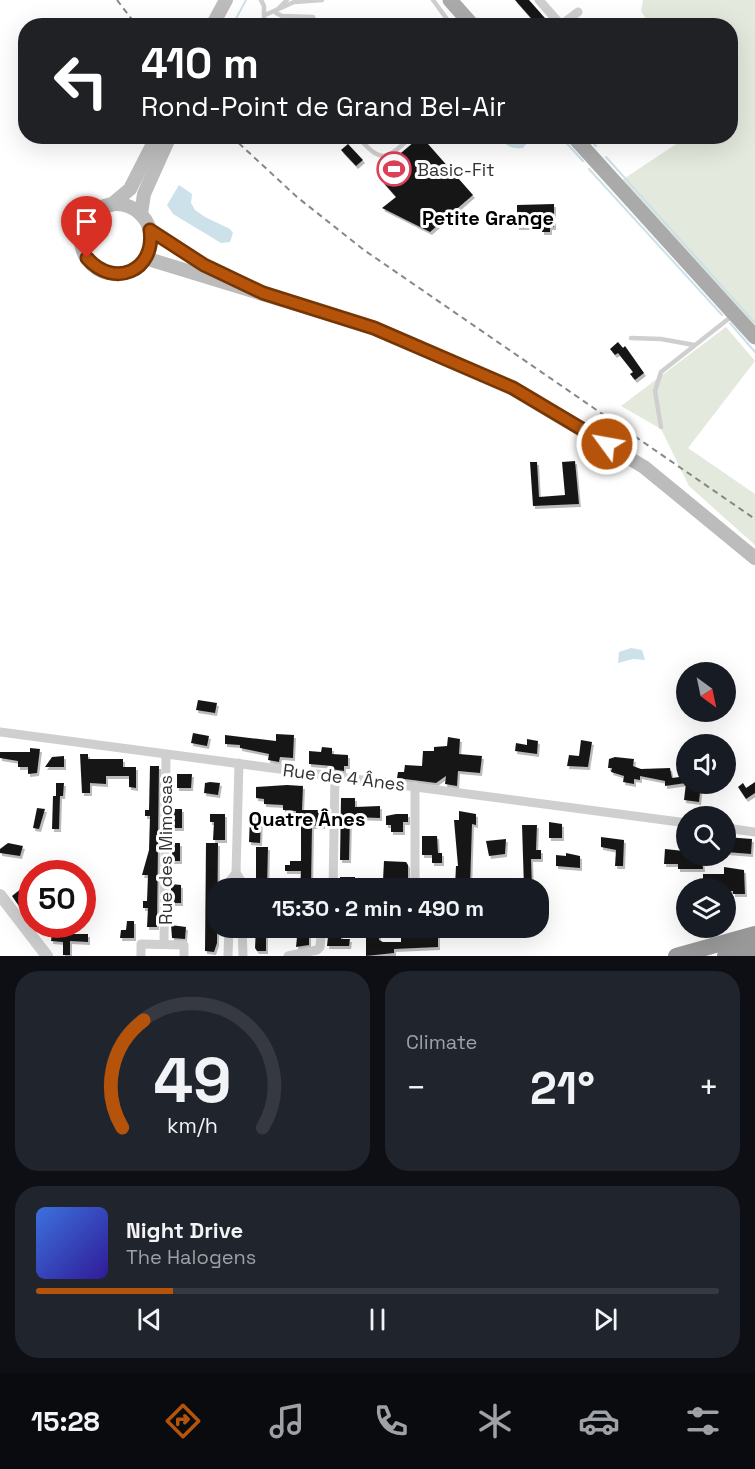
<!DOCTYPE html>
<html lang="en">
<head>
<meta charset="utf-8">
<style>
  :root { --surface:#171b24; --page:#20242c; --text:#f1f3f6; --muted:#9ea1a6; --line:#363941; --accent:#b45309 }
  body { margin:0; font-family:"Space Grotesk",sans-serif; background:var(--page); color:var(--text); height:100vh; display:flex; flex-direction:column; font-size:22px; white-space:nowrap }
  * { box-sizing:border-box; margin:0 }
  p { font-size:20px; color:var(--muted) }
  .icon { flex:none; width:33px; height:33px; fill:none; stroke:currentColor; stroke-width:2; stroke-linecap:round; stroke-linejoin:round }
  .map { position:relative; height:956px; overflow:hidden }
  .panel { display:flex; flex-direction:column; gap:15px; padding:15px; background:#0d0f14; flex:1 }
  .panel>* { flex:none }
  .top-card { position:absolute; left:18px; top:18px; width:720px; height:126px; border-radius:24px; box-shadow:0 6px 24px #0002; background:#202124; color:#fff; overflow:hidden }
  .needle { width:39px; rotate:147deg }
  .controls { position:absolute; left:676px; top:662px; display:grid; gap:12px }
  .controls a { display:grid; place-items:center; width:60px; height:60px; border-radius:50%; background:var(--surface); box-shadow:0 6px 24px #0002; font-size:30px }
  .speed { position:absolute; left:18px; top:860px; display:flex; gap:12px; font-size:30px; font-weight:700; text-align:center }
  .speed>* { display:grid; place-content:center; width:78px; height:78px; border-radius:50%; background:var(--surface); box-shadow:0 6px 24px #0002; line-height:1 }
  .speed .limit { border:9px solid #d22; background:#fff; color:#111 }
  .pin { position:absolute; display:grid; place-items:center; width:51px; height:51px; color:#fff; margin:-62px -26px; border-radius:50% 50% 50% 0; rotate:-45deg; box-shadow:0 0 6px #0007 }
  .pin .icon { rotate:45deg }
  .me { position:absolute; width:66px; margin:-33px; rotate:302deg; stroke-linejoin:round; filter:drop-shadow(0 0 4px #0008) }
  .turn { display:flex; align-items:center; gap:21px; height:126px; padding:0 24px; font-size:27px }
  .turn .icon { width:78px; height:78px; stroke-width:2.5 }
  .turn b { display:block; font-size:42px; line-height:51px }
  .big { font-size:45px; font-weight:700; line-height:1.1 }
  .panel .card { flex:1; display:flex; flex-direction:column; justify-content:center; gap:9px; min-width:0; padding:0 21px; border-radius:24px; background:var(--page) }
  .panel .dial { align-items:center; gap:0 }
  .dial svg { height:156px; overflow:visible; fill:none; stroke:var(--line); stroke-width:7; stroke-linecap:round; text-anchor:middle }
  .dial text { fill:var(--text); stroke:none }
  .song { display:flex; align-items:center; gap:18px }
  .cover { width:72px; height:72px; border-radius:9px; background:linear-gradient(135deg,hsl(220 70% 55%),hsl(250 70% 35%)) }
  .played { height:6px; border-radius:3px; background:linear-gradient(90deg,var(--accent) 20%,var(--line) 20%) }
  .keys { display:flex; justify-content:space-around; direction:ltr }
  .heat { display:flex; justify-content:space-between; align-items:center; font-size:33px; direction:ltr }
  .panel .tiles { flex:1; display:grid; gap:15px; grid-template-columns:1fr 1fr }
  .card:last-child { grid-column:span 2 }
  .trip { position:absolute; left:207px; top:878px; width:342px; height:60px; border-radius:24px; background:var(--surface); box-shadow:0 6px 24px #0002; font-weight:700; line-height:60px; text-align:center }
  .tab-bar { display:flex; height:96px; justify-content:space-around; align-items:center; background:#090b0e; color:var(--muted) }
  .tab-bar .icon { width:42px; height:42px }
  .tab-bar .on { color:var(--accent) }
  .tab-bar b { font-size:27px; color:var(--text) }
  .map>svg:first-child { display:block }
  .green { fill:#e3e9dc }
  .water { fill:#cde1ea }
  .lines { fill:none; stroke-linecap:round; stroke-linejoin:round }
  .stream { stroke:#cde1ea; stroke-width:2 }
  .building { fill:#191919; filter:url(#shadow) }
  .service { stroke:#cfcfcf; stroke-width:4.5 }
  .minor { stroke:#cfcfcf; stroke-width:9 }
  .tertiary { stroke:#cfcfcf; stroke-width:12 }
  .secondary { stroke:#bcbcbc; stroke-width:14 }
  .primary { stroke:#aaa; stroke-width:15 }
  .motorway { stroke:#999; stroke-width:16 }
  .rail { stroke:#878787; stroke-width:2; stroke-dasharray:6 4.5; stroke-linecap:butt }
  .route-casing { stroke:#753606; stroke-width:15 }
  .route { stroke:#b45309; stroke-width:10 }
  .labels { text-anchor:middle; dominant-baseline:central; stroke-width:6; stroke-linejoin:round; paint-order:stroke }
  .poi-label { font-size:18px; fill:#323232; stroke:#fff; text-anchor:start }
  .street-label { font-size:18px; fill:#323232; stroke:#fff }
  .neighbourhood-label { font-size:20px; font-weight:bold; fill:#000; stroke:#fff }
</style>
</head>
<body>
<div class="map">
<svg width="755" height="956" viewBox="0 0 755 956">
  <defs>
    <filter id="shadow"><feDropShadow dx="2" dy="3" stdDeviation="0" flood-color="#0004"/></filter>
  </defs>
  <rect width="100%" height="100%" fill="#fff"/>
  <g class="green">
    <polygon points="643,0 755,0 755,337 616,184 687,137 730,136 730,26 650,25 641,11"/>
    <polygon points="726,327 755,361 688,448 755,494 755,545 689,486 661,429 621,406"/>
  </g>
  <g class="water">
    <path d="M499 137H532L523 148C510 149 507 146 499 137Z"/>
    <polygon points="179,185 192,194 191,203 195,210 205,217 230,229 233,233 230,242 221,243 173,214 167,205"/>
    <polygon points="631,648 642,650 645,660 633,659 618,663 619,652"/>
  </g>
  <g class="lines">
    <g class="stream">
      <polyline points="232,26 246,0"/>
      <polyline points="560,136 583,161"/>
      <polyline points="587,136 596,146"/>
      <polyline points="606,157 755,323"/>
      <polyline points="589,169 722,315"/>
      <polyline points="730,323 755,352"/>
    </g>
  </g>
  <g class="building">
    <polygon points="515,0 529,0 552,26 538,26"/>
    <polygon points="421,136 473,195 430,232 382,208 396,197 382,181 382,169"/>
    <polygon points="348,144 363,160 356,166 341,150"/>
    <polygon points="554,204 554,227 550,227 550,232 542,232 542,227 517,227 517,205"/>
    <polygon points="618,342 623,348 625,346 644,373 635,380 630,374 633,372 618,353 615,355 610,349"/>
    <polygon points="575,461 579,504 533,506 530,462 537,462 539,497 565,495 562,462"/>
    <polygon points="198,700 217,703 215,713 196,710"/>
    <polygon points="193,733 209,736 207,746 191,743"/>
    <polygon points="276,734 294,735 293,758 280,757 279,762 268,760 269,754 240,748 240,745 225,744 225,735 276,741"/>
    <polygon points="448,737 460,739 459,754 482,756 480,773 458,771 457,786 445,784 446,776 436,783 397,778 398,772 404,772 405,765 422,766 423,751 434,751 434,747 447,746"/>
    <polygon points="527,739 538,741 537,754 515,751 516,743 527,745"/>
    <polygon points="581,740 592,742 588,767 567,766 569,755 579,756"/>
    <polygon points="322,747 332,748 332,754 348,755 348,766 344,766 344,771 331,769 332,766 309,764 309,751 321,752"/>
    <polygon points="30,748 40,749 37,773 28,774 28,767 18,767 18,761 0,758 0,752 30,752"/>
    <polygon points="80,754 88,754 88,759 123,759 123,767 136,767 136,788 129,787 129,776 106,776 106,784 90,783 90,793 82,793"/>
    <polygon points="64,756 64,767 45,767 52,757"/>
    <polygon points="615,757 634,759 633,766 641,769 670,768 672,778 687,776 686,783 665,786 665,781 640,776 640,780 634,779 634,784 623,782 624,776 611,772 612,768 608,768 609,759"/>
    <polygon points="150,766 159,766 157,927 147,927 148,908 143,908 143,901 147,901 148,875 142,875 149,850 150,816 145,816 145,810 149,810"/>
    <polygon points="177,774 192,774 191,788 177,788"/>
    <polygon points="210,782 220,783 218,795 204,793 205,783"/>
    <polygon points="755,782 755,793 746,799 738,787 743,783 746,788"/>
    <polygon points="56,783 64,783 63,796 60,796 59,829 52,829 53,796 56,796"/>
    <polygon points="686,783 701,783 699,802 684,800"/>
    <polygon points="287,785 303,786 302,810 324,810 323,826 312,826 311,888 300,888 301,871 285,871 285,865 290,865 290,861 301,861 301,821 296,820 296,811 283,810 283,805 264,804 264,799 256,798 256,787"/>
    <polygon points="341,798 355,798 355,807 380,806 380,818 350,817 349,860 340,860"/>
    <polygon points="37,808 45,809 39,829 33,828"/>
    <rect x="172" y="809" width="10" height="19"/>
    <polygon points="459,811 476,814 476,825 472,824 470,887 455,886 456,866 458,866 454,820 459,820"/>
    <polygon points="210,814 225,814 225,840 213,840 214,822 210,822"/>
    <polygon points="396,814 408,814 408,822 403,822 403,832 391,832 391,825 386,825 386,816"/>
    <polygon points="250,817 261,818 260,843 249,842"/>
    <polygon points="549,822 562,824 562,838 549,838"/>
    <polygon points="522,825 537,825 536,850 541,850 541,859 531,859 532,888 524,888"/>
    <polygon points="422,836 437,836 438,853 442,853 442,863 432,863 432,855 422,855"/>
    <polygon points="601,837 624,840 623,866 615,866 616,850 601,847"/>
    <polygon points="726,837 752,839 751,854 726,852"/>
    <polygon points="506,839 505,854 489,856 486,841"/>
    <polygon points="8,843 23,846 20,856 0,853 0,849"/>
    <rect x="172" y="843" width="8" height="18"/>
    <polygon points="206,843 218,843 217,943 214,952 205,951"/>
    <polygon points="256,847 268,847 267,888 256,888"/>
    <polygon points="665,849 684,851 684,855 702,855 703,869 678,869 678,864 664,864"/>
    <polygon points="566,853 580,856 580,868 556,866 556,855 566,856"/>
    <polygon points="384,861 406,862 408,865 408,881 383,880"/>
    <polygon points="724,867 744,870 745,894 733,894 733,891 726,891 726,888 703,888 703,874 724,874"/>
    <rect x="340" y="877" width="15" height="11"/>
    <polygon points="171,884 181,885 181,903 171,903"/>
    <polygon points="22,888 30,898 19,906 12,896"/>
    <polygon points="127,921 134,921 134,938 120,938 121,930 126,930"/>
    <polygon points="57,924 64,924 64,934 88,934 88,942 70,941 70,955 63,955 63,942 51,941 52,933 42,933 42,926 57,926"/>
    <polygon points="171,925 186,927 185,939 172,938"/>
    <polygon points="256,927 266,927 266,951 257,951 255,948"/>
    <polygon points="298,927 309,927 309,945 296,947"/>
    <polygon points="329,927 341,927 341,939 350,939 349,946 327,946"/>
    <polygon points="366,933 379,933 379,940 383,942 401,942 401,936 438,933 438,947 394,949 394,953 366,956"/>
  </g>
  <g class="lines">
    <g class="service">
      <polyline points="261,0 264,6 264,26"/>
      <polyline points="433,0 452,26"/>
      <polyline points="277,10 287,0"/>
      <polyline points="276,13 282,16 313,17 315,26"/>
      <polyline points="265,15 294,2 322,0"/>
      <path d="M357 136C382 164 385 161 412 136"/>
      <polyline points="631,338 661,339 694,345"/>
      <polyline points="661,427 655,391 661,372 732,316"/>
    </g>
    <g class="minor">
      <polyline points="539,0 561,25 578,12"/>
      <polyline points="0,732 687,823"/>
      <polyline points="726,828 755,832"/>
      <polyline points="236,873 242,882 242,888"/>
      <polyline points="229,888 229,882 236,873 239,763"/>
      <polyline points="333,888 335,776"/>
      <polyline points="415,888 415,786"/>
      <polyline points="242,927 243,956"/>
      <polyline points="164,944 166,756"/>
      <polyline points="141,956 141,944 184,945 184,956"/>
      <polyline points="228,956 229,927"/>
      <polyline points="288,956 317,950 320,947 322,927"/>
    </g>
    <polyline class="tertiary" points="0,895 47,956"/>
    <g class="secondary">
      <polyline points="212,26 226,0"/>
      <circle cx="116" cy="239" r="35"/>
      <polyline points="111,205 130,189 157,136"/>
      <polyline points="141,214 144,194 170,136"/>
      <polyline points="150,230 204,265 226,275"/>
      <polyline points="145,258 374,328 513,389 644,467 755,558"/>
    </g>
    <g class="primary">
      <polyline points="450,0 473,26"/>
      <polyline points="573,136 755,337"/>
    </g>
    <g class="motorway">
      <polyline points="676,956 755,934"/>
      <polyline points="725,956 755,950"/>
    </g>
    <g class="rail">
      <polyline points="117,0 137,26"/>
      <polyline points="231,136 297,197 364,250 755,519"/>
    </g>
  </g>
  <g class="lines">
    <defs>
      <path id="route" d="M87 258C114 289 156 271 150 230L204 265 263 293 374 328 513 388 607 444"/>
    </defs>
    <use href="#route" class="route-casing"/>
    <use href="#route" class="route"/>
  </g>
  <defs>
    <symbol id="stadium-ring" viewBox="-11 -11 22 22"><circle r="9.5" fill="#fff" stroke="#dc4159" stroke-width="1.5"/><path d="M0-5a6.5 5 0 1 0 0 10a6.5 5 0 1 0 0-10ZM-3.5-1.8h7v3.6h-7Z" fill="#dc4159"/></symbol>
  </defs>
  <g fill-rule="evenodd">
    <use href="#stadium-ring" x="375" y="150" width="38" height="38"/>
  </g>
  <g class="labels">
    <g class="poi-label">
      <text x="417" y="169">Basic-Fit</text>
    </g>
    <g class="street-label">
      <text transform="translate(344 777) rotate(7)">Rue de 4 Ânes</text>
      <text transform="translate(165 850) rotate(-90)">Rue des Mimosas</text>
    </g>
    <g class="neighbourhood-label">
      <text x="488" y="218">Petite Grange</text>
      <text x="307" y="819">Quatre Ânes</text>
    </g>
  </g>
</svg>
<div class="controls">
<a><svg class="needle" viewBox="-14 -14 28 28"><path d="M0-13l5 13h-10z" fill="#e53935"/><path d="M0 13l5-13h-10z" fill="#9ea1a6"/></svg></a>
<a><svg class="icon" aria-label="sound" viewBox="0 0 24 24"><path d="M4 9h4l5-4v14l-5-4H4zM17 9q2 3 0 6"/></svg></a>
<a><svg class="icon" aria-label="search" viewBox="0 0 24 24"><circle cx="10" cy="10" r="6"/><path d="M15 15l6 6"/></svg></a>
<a><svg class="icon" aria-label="layers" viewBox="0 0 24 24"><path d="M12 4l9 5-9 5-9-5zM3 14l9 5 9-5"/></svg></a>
</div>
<div class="speed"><div class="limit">50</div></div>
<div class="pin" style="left:87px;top:258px;background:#d93025"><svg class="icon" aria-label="arrive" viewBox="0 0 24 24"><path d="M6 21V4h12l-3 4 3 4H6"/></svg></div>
<svg class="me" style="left:607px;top:444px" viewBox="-20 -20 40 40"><circle r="17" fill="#b45309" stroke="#fff" stroke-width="3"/><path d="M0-11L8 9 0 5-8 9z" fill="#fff"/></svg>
<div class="trip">15:30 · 2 min · 490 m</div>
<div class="top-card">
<div class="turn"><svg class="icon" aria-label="left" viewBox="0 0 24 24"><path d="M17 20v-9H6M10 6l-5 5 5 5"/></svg><div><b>410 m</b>Rond-Point de Grand Bel-Air</div></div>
</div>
</div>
<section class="panel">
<div class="tiles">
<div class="card dial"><svg viewBox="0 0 100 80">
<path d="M14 69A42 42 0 1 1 86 69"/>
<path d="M14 69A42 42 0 0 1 25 14" stroke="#b45309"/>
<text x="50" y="56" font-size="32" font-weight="700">49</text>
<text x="50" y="72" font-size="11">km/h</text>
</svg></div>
<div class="card"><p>Climate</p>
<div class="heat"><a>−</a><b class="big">21°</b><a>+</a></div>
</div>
<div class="card">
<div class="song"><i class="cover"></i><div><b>Night Drive</b><p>The Halogens</p></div></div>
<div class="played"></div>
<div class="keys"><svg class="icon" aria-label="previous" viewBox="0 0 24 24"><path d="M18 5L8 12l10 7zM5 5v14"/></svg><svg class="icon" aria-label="pause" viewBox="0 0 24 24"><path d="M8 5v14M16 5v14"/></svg><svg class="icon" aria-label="next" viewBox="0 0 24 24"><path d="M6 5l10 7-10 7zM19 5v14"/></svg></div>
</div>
</div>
</section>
<nav class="tab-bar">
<b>15:28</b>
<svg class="icon on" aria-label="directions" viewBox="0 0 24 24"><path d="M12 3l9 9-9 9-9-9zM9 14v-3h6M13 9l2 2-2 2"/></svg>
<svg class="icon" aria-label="music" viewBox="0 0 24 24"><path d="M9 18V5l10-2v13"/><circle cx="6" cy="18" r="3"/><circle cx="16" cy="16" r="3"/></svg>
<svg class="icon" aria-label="phone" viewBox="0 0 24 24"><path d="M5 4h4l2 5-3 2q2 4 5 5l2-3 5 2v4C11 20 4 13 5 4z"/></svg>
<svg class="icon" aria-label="climate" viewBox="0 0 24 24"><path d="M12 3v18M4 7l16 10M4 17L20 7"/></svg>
<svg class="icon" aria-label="car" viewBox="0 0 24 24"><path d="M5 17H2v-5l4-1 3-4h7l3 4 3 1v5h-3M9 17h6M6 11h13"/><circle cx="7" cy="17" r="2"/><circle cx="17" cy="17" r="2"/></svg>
<svg class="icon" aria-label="filters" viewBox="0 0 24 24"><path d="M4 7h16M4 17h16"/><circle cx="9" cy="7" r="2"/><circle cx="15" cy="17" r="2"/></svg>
</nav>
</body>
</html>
